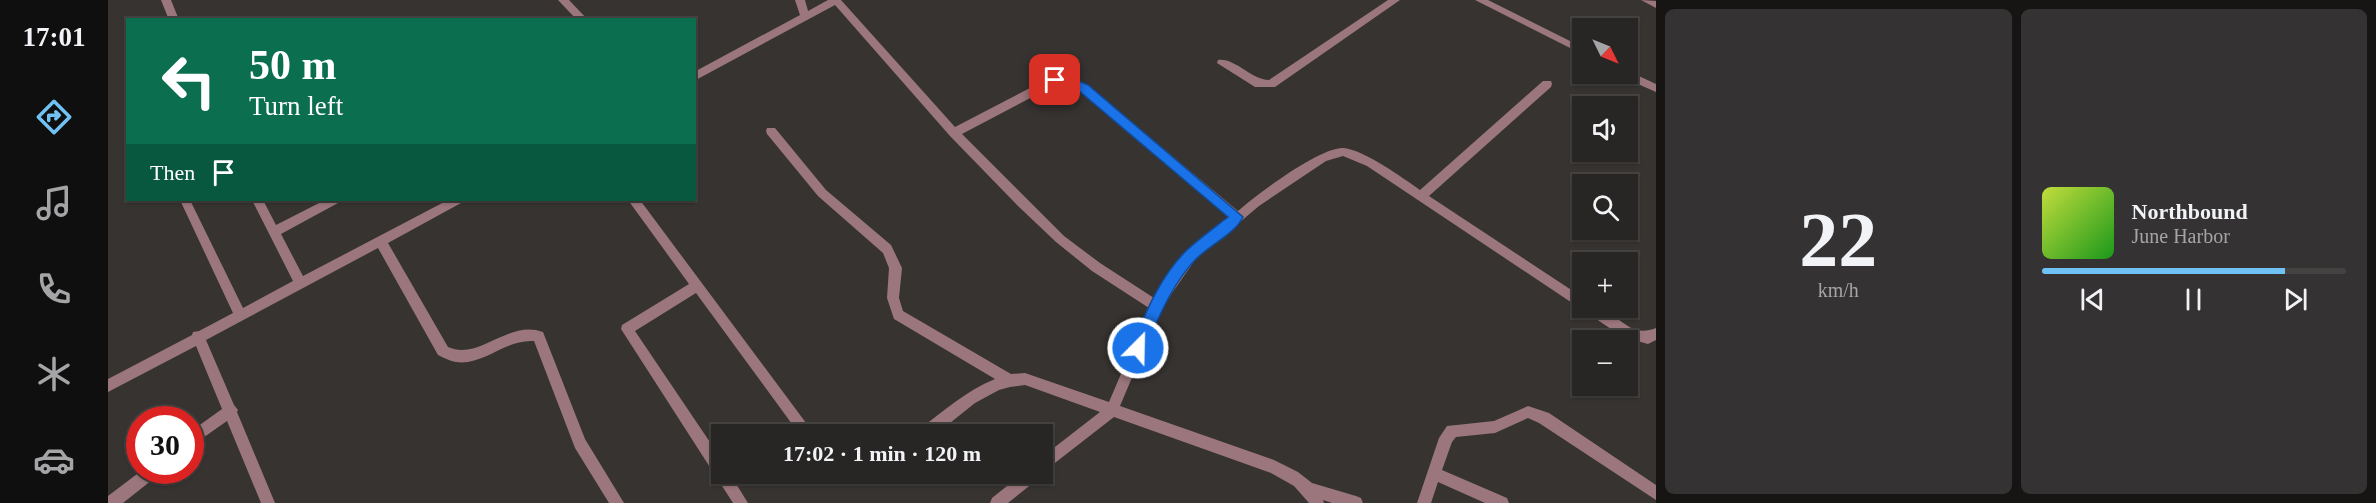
<!DOCTYPE html>
<html lang="en">
<head>
<meta charset="utf-8">
<style>
  :root { --surface:#282625; --page:#343232; --text:#f1f3f6; --muted:#a5a5a7; --line:#444342; --accent:#70c2f4 }
  body { margin:0; font-family:"Times New Roman",serif; background:var(--page); color:var(--text); height:100vh; display:flex; flex-direction:column; font-size:22px; white-space:nowrap }
  * { box-sizing:border-box; margin:0 }
  p { font-size:20px; color:var(--muted) }
  .icon { flex:none; width:33px; height:33px; fill:none; stroke:currentColor; stroke-width:2; stroke-linecap:round; stroke-linejoin:round }
  .map { position:relative; flex:1; overflow:hidden }
  .sheet { display:flex; flex-direction:column; gap:9px; padding:9px; background:#161514; width:720px }
  .sheet>* { flex:none }
  .banner { position:absolute; left:18px; top:18px; width:570px; height:183px; border-radius:0px; box-shadow:0 2px 4px #0004,0 0 0 2px var(--line); background:#0b6e4f; color:#fff; overflow:hidden }
  .needle { width:39px; rotate:133deg }
  .fabs { position:absolute; left:1464px; top:18px; display:grid; gap:12px }
  .fabs a { display:grid; place-items:center; width:66px; height:66px; border-radius:0px; background:var(--surface); box-shadow:0 2px 4px #0004,0 0 0 2px var(--line); font-size:30px }
  .speed { position:absolute; left:18px; top:406px; display:flex; gap:12px; font-size:30px; font-weight:700; text-align:center }
  .speed>* { display:grid; place-content:center; width:78px; height:78px; border-radius:50%; background:var(--surface); box-shadow:0 2px 4px #0004,0 0 0 2px var(--line); line-height:1 }
  .speed .limit { border:9px solid #d22; background:#fff; color:#111 }
  .pin { position:absolute; display:grid; place-items:center; width:51px; height:51px; color:#fff; margin:-26px; border-radius:12px; box-shadow:0 3px 9px #0006 }
  .me { position:absolute; width:66px; margin:-33px; rotate:23deg; stroke-linejoin:round; filter:drop-shadow(0 0 4px #0008) }
  .turn { display:flex; align-items:center; gap:21px; height:126px; padding:0 24px; font-size:27px }
  .turn .icon { width:78px; height:78px; stroke-width:2.5 }
  .turn b { display:block; font-size:42px; line-height:51px }
  .then { display:flex; align-items:center; height:57px; padding:0 24px; background:#0003; gap:12px; font-size:22px }
  .sheet .card { flex:1; display:flex; flex-direction:column; justify-content:center; gap:9px; min-width:0; padding:0 21px; border-radius:9px; background:var(--page) }
  .sheet .dial { align-items:center; gap:0 }
  .dial b { font-size:78px; line-height:1 }
  .song { display:flex; align-items:center; gap:18px }
  .cover { width:72px; height:72px; border-radius:9px; background:linear-gradient(135deg,hsl(70 70% 55%),hsl(120 70% 35%)) }
  .played { height:6px; border-radius:3px; background:linear-gradient(90deg,var(--accent) 80%,var(--line) 80%) }
  .keys { display:flex; justify-content:space-around; direction:ltr }
  .sheet .tiles { flex:1; display:grid; gap:9px; grid-template-columns:repeat(2,1fr) }
  .trip { position:absolute; left:603px; top:424px; width:342px; height:60px; border-radius:0px; background:var(--surface); box-shadow:0 2px 4px #0004,0 0 0 2px var(--line); font-weight:800; line-height:60px; text-align:center }
  main { display:flex; flex:1; min-height:0 }
  .dock { display:flex; flex-direction:column; width:108px; justify-content:space-around; align-items:center; background:#100f0f; color:var(--muted) }
  .dock .icon { width:42px; height:42px }
  .dock .active { color:var(--accent) }
  .dock b { font-size:27px; color:var(--text) }
  .map>svg:first-child { display:block }
  .lines { fill:none; stroke-linecap:round; stroke-linejoin:round }
  .street { fill:#9b767c; fill-rule:evenodd }
  .route { fill:#1a73e8; stroke:#114b97; stroke-width:1.5 }
</style>
</head>
<body>
<main>
<nav class="dock">
<b>17:01</b>
<svg class="icon active" aria-label="directions" viewBox="0 0 24 24"><path d="M12 3l9 9-9 9-9-9zM9 14v-3h6M13 9l2 2-2 2"/></svg>
<svg class="icon" aria-label="music" viewBox="0 0 24 24"><path d="M9 18V5l10-2v13"/><circle cx="6" cy="18" r="3"/><circle cx="16" cy="16" r="3"/></svg>
<svg class="icon" aria-label="phone" viewBox="0 0 24 24"><path d="M5 4h4l2 5-3 2q2 4 5 5l2-3 5 2v4C11 20 4 13 5 4z"/></svg>
<svg class="icon" aria-label="climate" viewBox="0 0 24 24"><path d="M12 3v18M4 7l16 10M4 17L20 7"/></svg>
<svg class="icon" aria-label="car" viewBox="0 0 24 24"><path d="M5 17H2v-5l4-1 3-4h7l3 4 3 1v5h-3M9 17h6M6 11h13"/><circle cx="7" cy="17" r="2"/><circle cx="17" cy="17" r="2"/></svg>
</nav>
<div class="map">
<svg width="1548" height="503" viewBox="0 0 1548 503">
  <rect width="100%" height="100%" fill="#363331"/>
  <g class="lines">
    <g class="street">
      <polygon points="53,0 63,0 71,20 61,20"/>
      <polygon points="450,0 461,0 480,20 469,20"/>
      <path d="M687 0H697L700 11 720 0H733L847 127 943 77 957 76 979 85 1130 211C1148 195 1213 146 1236 148 1256 150 1295 178 1312 190L1435 81H1443L1444 84 1443 87 1321 196 1474 297V308C1479 308 1485 306 1490 308 1512 313 1520 339 1548 328V340L1540 344 1515 337 1259 166 1235 156 1218 161 1151 206 1087 260 1053 309 1012 406 1166 460 1190 472 1204 483 1248 496 1253 498 1255 503H1224L1215 500 1216 503H1201L1186 486 1163 473 1006 417 934 473V457L992 412 917 385 902 387 891 390 867 403 827 435H809L811 430C835 411 858 391 887 379L786 319 779 298 781 268 775 253 710 196 659 134 658 131 659 128H667L718 190 783 245 794 268 791 298 795 311 903 374 917 373 1001 402 1041 308 984 271 948 242 910 206 842 136 727 5 586 81V72L692 15ZM949 84H956L971 91 1121 217 1079 252 1046 298 992 263 956 236 854 134Z"/>
      <path d="M1280 0H1292L1167 87H1147L1109 63 1110 60C1128 58 1143 80 1161 80Z"/>
      <polygon points="1367,0 1380,0 1474,47 1474,54"/>
      <polygon points="1533,0 1548,1 1548,8"/>
      <polygon points="1520,71 1548,84 1548,92 1514,77 1513,74 1520,74"/>
      <path d="M72 200H82L135 308 185 281 144 200H155L168 225 217 200H231L230 203 173 234 195 276 340 200H354L353 203 280 243 340 347C372 361 400 319 435 332L477 439 516 503H501L467 448 426 341C397 339 376 366 348 362 342 361 336 358 330 355L270 248 98 340 126 405 130 410 129 412 167 503H153L119 421 82 447V432L114 409 88 346 0 392V379L84 335 85 332 91 331 125 313Z"/>
      <polygon points="520,200 532,200 707,435 692,435 588,293 527,331 614,460 614,474 622,474 640,503 625,503 513,329 514,325 581,284"/>
      <polygon points="1420,406 1441,413 1548,485 1548,500 1431,423 1420,418 1387,433 1348,437 1344,442 1334,470 1399,498 1401,503 1377,503 1330,482 1323,503 1309,503 1331,438 1339,426 1386,421"/>
      <polygon points="33,471 51,471 49,476 15,503 0,503 0,496"/>
      <polygon points="725,474 762,474 760,479 747,485 727,479"/>
      <polygon points="914,474 932,474 930,479 900,503 882,503 884,498"/>
    </g>
  </g>
  <path class="route" d="M947 75 961 77 980 85 1135 217C1126 235 1101 245 1087 260 1062 287 1050 320 1035 352L1030 354 1023 348C1037 314 1052 276 1079 250 1092 238 1106 228 1120 217L971 91 956 84 943 83V77Z"/>
</svg>
<div class="fabs">
<a><svg class="needle" viewBox="-14 -14 28 28"><path d="M0-13l5 13h-10z" fill="#e53935"/><path d="M0 13l5-13h-10z" fill="#a5a5a7"/></svg></a>
<a><svg class="icon" aria-label="sound" viewBox="0 0 24 24"><path d="M4 9h4l5-4v14l-5-4H4zM17 9q2 3 0 6"/></svg></a>
<a><svg class="icon" aria-label="search" viewBox="0 0 24 24"><circle cx="10" cy="10" r="6"/><path d="M15 15l6 6"/></svg></a>
<a>+</a>
<a>−</a>
</div>
<div class="speed"><div class="limit">30</div></div>
<div class="pin" style="left:947px;top:80px;background:#d93025"><svg class="icon" aria-label="arrive" viewBox="0 0 24 24"><path d="M6 21V4h12l-3 4 3 4H6"/></svg></div>
<svg class="me" style="left:1030px;top:348px" viewBox="-20 -20 40 40"><circle r="17" fill="#1a73e8" stroke="#fff" stroke-width="3"/><path d="M0-11L8 9 0 5-8 9z" fill="#fff"/></svg>
<div class="trip">17:02 · 1 min · 120 m</div>
<div class="banner">
<div class="turn"><svg class="icon" aria-label="left" viewBox="0 0 24 24"><path d="M17 20v-9H6M10 6l-5 5 5 5"/></svg><div><b>50 m</b>Turn left</div></div>
<div class="then">Then<svg class="icon" aria-label="arrive" viewBox="0 0 24 24"><path d="M6 21V4h12l-3 4 3 4H6"/></svg></div>
</div>
</div>
<section class="sheet">
<div class="tiles">
<div class="card dial"><b>22</b><p>km/h</p></div>
<div class="card">
<div class="song"><i class="cover"></i><div><b>Northbound</b><p>June Harbor</p></div></div>
<div class="played"></div>
<div class="keys"><svg class="icon" aria-label="previous" viewBox="0 0 24 24"><path d="M18 5L8 12l10 7zM5 5v14"/></svg><svg class="icon" aria-label="pause" viewBox="0 0 24 24"><path d="M8 5v14M16 5v14"/></svg><svg class="icon" aria-label="next" viewBox="0 0 24 24"><path d="M6 5l10 7-10 7zM19 5v14"/></svg></div>
</div>
</div>
</section>
</main>
</body>
</html>
